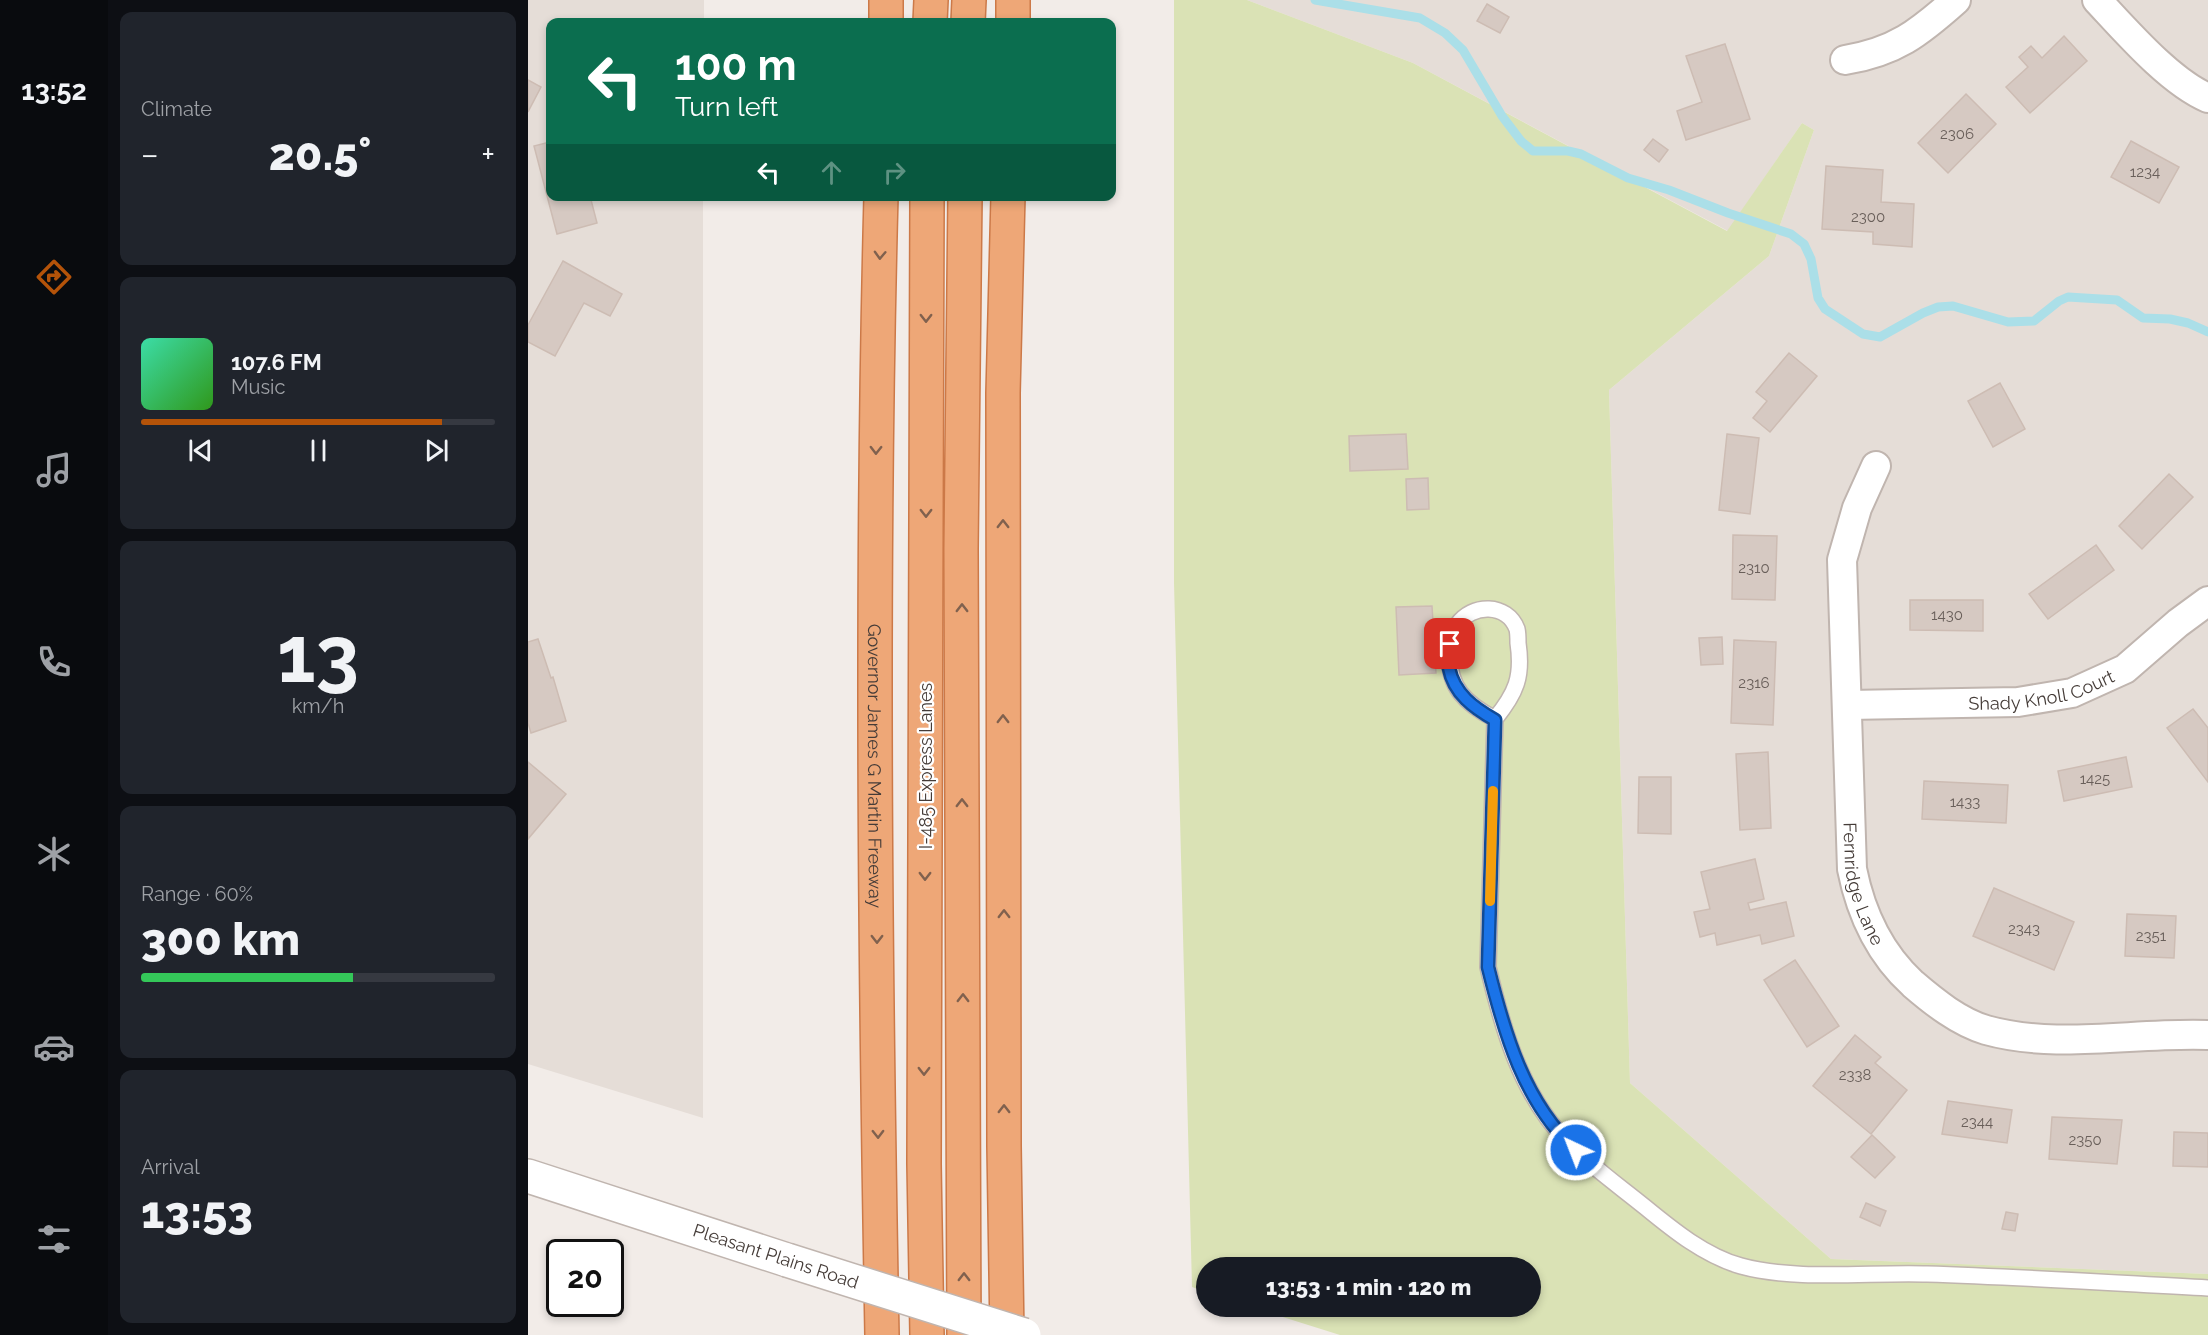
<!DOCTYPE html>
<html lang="en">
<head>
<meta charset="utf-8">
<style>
  :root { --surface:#171b24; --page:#20242c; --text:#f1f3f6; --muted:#9ea1a6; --line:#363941; --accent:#b45309 }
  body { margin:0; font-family:Raleway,sans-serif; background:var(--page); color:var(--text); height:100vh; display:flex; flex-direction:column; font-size:22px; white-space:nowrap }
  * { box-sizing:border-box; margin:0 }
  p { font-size:20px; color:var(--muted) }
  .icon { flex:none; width:33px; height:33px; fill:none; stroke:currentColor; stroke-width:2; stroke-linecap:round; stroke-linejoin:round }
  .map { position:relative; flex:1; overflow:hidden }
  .panel { display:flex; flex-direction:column; gap:12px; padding:12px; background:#0d0f14; width:420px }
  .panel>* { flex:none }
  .top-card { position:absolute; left:18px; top:18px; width:570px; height:183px; border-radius:12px; box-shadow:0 3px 9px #0003; background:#0b6e4f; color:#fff; overflow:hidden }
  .speed { position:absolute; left:18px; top:1239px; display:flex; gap:12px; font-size:30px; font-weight:700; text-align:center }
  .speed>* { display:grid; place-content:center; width:78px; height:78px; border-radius:50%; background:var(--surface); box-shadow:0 3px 9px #0003; line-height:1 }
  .speed .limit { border:3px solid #111; border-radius:9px; background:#fff; color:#111 }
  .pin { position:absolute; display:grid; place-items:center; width:51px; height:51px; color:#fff; margin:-26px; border-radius:12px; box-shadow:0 3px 9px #0006 }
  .me { position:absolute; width:66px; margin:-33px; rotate:317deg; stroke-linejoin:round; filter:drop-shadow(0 0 4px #0008) }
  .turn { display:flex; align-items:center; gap:21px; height:126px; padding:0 30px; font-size:27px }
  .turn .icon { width:78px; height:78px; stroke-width:2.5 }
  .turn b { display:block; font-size:42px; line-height:51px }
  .lanes { display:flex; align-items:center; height:57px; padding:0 30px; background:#0003; justify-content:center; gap:30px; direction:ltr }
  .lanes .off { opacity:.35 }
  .big { font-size:45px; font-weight:800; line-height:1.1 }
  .panel .widget { flex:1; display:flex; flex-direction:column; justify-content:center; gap:9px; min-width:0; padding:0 21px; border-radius:12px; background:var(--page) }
  .panel .dial { align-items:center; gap:0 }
  .dial b { font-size:78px; line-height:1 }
  .song { display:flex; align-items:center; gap:18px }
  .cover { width:72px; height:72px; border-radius:9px; background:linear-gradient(135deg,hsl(160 70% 55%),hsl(110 70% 35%)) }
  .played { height:6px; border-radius:3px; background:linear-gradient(90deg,var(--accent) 85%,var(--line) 85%) }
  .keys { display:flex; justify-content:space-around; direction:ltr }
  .heat { display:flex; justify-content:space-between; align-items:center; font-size:33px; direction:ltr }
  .charge { height:9px; border-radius:4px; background:linear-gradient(90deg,#34c759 60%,var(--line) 0) }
  .trip { position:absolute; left:668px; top:1257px; width:345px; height:60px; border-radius:30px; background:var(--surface); box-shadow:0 3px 9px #0003; font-weight:800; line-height:60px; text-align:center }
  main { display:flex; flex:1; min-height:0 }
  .tab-bar { display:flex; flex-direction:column; width:108px; justify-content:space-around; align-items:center; background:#090b0e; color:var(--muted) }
  .tab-bar .icon { width:42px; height:42px }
  .tab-bar .active { color:var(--accent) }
  .tab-bar b { font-size:27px; color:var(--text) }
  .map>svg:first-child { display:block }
  .residential { fill:#e5ddd7 }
  .green { fill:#dae2b5 }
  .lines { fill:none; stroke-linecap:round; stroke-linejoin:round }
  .stream { stroke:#abdfe8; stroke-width:9 }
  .building { fill:#d6c9c2; stroke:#cdbcb3; stroke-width:1.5 }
  .service-casing { stroke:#c0b5af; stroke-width:18 }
  .minor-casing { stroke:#c0b5af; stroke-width:32 }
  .tertiary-casing { stroke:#c0b5af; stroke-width:36 }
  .motorway-casing { stroke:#cc7948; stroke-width:36 }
  .service { stroke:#fff; stroke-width:15 }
  .minor { stroke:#fff; stroke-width:28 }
  .tertiary { stroke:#fff; stroke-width:33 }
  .motorway { stroke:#eea777; stroke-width:33 }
  .tertiary-bridge-casing { stroke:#c0b5af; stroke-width:36; stroke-linecap:butt }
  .tertiary-bridge { stroke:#fff; stroke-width:33 }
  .oneway { stroke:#80614e }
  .route-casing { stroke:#114b97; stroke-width:15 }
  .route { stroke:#1a73e8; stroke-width:10 }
  .slow { stroke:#f59e0b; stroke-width:10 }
  .labels { text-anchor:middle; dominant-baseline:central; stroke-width:4.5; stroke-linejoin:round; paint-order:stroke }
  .number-label { font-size:15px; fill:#695f5a }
  .street-label { font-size:18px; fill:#453c38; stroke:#fff }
</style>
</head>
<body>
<main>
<nav class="tab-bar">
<b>13:52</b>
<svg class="icon active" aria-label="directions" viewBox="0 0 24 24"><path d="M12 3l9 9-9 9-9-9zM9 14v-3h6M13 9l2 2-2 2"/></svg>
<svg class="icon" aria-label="music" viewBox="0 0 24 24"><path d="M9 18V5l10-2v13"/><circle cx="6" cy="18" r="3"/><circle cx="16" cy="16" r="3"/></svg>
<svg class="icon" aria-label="phone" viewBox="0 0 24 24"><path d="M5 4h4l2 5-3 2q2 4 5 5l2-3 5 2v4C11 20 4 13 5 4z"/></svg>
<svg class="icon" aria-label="climate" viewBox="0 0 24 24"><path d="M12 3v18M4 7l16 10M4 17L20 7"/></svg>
<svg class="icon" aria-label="car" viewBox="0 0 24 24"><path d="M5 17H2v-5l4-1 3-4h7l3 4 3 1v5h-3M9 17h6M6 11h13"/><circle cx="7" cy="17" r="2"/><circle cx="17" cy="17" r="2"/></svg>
<svg class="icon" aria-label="filters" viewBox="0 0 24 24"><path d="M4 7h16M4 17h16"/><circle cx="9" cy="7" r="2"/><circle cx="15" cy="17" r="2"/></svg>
</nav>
<section class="panel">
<div class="widget"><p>Climate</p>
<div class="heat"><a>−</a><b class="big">20.5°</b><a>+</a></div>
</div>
<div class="widget">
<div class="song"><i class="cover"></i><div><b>107.6 FM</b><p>Music</p></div></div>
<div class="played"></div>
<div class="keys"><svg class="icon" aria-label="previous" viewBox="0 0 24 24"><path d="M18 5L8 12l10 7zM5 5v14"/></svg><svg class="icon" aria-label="pause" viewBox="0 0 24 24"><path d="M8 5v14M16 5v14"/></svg><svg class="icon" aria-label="next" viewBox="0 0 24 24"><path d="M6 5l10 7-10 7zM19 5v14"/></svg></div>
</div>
<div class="widget dial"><b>13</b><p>km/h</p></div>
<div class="widget"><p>Range · 60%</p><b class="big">300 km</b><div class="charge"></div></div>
<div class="widget"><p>Arrival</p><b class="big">13:53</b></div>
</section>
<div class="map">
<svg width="1680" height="1335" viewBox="0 0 1680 1335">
  <rect width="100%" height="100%" fill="#f2ece8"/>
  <g class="residential">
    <polygon points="0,0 176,0 176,22 22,22 22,196 175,197 175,1118 0,1064"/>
    <polygon points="719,0 1680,0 1680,1274 1303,1259 1102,1083 1081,390 1241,256 1286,130 1274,123 1200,231 885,63"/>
  </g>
  <polygon class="green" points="646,0 719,0 885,63 1199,231 1274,123 1286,130 1241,256 1081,390 1102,1083 1303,1259 1680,1274 1680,1335 812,1335 723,1307 1002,1306 1002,1268 678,1268 678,1292 664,1287 646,583"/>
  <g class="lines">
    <polyline class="stream" points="787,0 892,18 917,33 935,50 974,116 993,141 1005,151 1040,151 1053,154 1100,178 1141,190 1200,213 1263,234 1276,244 1283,259 1290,298 1297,309 1335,334 1352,337 1395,313 1410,307 1425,306 1480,322 1506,321 1531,301 1540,297 1589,300 1615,318 1642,319 1660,323 1680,332"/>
  </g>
  <g class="building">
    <polygon points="959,4 981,17 972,33 949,21"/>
    <polygon points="1536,36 1559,61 1502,113 1478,87 1500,67 1491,57 1503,46 1514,58"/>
    <polygon points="1197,44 1222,119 1158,140 1149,111 1174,102 1158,56"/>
    <polygon points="0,80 13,87 0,112"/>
    <polygon points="1438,94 1468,124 1420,173 1390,143"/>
    <polygon points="1125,139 1140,150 1131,162 1116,150"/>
    <polygon points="1603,141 1651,167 1631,203 1583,177"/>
    <polygon points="22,142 22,196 62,196 69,223 29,234 6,146"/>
    <polygon points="1298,166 1355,170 1353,202 1386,204 1384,247 1345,244 1345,232 1294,229"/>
    <polygon points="35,261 94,294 82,316 56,303 27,356 0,342 0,325"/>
    <polygon points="1261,353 1289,376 1242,432 1225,418 1239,401 1228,392"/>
    <polygon points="1472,383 1497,429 1465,447 1440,401"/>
    <polygon points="878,434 880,469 822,471 821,436"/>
    <polygon points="1199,434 1231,438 1222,514 1191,510"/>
    <polygon points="1641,474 1665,497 1614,549 1591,526"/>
    <polygon points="900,478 901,509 879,510 878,479"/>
    <polygon points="1205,535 1249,536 1247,600 1204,599"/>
    <polygon points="1568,545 1586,570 1520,619 1501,594"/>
    <polygon points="1382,600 1455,600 1455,631 1382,630"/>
    <polygon points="904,606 908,673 871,675 868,607"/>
    <polygon points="1194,637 1195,664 1173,665 1171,638"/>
    <polygon points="10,639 23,678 25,677 38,721 3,733 0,723 0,642"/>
    <polygon points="1206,640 1248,642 1245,725 1203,723"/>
    <polygon points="1665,709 1680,728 1680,782 1639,728"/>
    <polygon points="1240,752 1243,828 1212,830 1208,754"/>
    <polygon points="1598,757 1604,787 1536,801 1530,771"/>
    <polygon points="0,762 38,794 0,839"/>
    <polygon points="1111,777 1143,777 1143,834 1110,833"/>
    <polygon points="1396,781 1480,785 1478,823 1394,819"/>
    <polygon points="1227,859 1236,899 1220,903 1222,910 1258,902 1266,936 1234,944 1232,935 1189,945 1187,933 1172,937 1166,912 1182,909 1173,872"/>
    <polygon points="1466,888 1546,922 1526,970 1445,936"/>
    <polygon points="1599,914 1648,916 1646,958 1597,956"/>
    <polygon points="1267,960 1311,1026 1279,1047 1236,980"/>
    <polygon points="1327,1035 1353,1057 1347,1063 1379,1090 1343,1134 1285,1086"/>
    <polygon points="1420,1101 1484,1110 1479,1143 1414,1134"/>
    <polygon points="1524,1117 1594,1120 1589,1164 1521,1159"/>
    <polygon points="1646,1132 1680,1133 1680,1167 1645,1166"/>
    <polygon points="1344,1135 1367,1157 1347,1178 1323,1157"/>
    <polygon points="1338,1203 1358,1211 1352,1226 1332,1217"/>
    <polygon points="1478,1212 1490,1214 1487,1231 1474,1229"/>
  </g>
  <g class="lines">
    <defs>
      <path id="service" d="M967 719C938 704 919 687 922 652 922 644 925 632 929 625 944 603 979 603 989 629 990 633 990 639 990 643 995 677 988 693 967 719L960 967C974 1027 993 1094 1037 1139 1061 1165 1090 1185 1117 1207 1145 1230 1177 1256 1213 1266 1267 1281 1342 1272 1399 1274 1492 1277 1586 1283 1680 1288"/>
      <g id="minor">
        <path d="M1569 0C1598 31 1642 82 1680 98"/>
        <path d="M1317 60C1367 52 1391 33 1428 0"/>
        <path id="s1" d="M1348 466 1329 508 1314 560 1324 869C1333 914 1351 953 1385 984 1406 1002 1431 1022 1458 1030 1530 1050 1606 1032 1680 1035"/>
        <path id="s2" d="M1320 705 1490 702 1544 693 1597 669 1650 623 1680 601"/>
      </g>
      <polyline id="tertiary" points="0,1176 259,1260"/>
      <g id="motorway">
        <polyline points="358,22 358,0"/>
        <polyline points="402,22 403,0"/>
        <polyline points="440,22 441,0"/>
        <polyline points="485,22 485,0"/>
        <path id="s3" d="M353 196C343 576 347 956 354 1335"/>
        <polyline points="399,196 396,1164 399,1335"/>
        <polyline points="436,1335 433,549 437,196"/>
        <polyline points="479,1335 476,1146 475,393 480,196"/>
      </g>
    </defs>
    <use href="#service" class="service-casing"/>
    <use href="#minor" class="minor-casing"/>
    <use href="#tertiary" class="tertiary-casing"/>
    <use href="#motorway" class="motorway-casing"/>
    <use href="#service" class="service"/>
    <use href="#minor" class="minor"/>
    <use href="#tertiary" class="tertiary"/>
    <use href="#motorway" class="motorway"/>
    <defs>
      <polyline id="tertiary-bridge" points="259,1260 496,1335"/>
    </defs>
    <use href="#tertiary-bridge" class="tertiary-bridge-casing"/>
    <use href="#tertiary-bridge" class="tertiary-bridge"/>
  </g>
  <defs><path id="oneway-chevron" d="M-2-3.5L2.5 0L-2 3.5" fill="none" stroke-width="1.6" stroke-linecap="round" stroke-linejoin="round" transform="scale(1.5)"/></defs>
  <g class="oneway">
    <use href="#oneway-chevron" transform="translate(352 255) rotate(92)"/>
    <use href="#oneway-chevron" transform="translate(398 318) rotate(90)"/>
    <use href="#oneway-chevron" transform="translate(348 450) rotate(91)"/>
    <use href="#oneway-chevron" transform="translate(398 513) rotate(90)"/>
    <use href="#oneway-chevron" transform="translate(475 524) rotate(-90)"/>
    <use href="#oneway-chevron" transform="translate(434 608) rotate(-90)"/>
    <use href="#oneway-chevron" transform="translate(475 719) rotate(-90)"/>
    <use href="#oneway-chevron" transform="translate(434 803) rotate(-90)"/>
    <use href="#oneway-chevron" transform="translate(397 876) rotate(90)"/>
    <use href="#oneway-chevron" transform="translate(476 914) rotate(-90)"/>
    <use href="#oneway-chevron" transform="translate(349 939) rotate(90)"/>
    <use href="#oneway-chevron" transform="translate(435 998) rotate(-90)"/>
    <use href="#oneway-chevron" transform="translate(396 1071) rotate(90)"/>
    <use href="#oneway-chevron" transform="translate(476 1109) rotate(-90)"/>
    <use href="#oneway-chevron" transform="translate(350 1134) rotate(89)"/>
    <use href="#oneway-chevron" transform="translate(436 1277) rotate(-90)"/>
  </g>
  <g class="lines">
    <defs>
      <path id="route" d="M922 644C922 651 920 661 921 668 926 694 946 708 967 720L960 967C976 1032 996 1103 1048 1150"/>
    </defs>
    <use href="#route" class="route-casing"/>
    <use href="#route" class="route"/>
    <polyline class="slow" points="962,901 965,791"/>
  </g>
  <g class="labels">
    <g class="number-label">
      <text x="1429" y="134">2306</text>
      <text x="1617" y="172">1234</text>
      <text x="1340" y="217">2300</text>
      <text x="1226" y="568">2310</text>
      <text x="1419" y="615">1430</text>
      <text x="1226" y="683">2316</text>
      <text x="1567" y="779">1425</text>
      <text x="1437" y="802">1433</text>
      <text x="1496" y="929">2343</text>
      <text x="1623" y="936">2351</text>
      <text x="1327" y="1075">2338</text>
      <text x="1449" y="1122">2344</text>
      <text x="1557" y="1140">2350</text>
    </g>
    <g class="street-label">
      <text stroke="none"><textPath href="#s2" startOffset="195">Shady Knoll Court</textPath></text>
      <text stroke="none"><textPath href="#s3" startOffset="570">Governor James G Martin Freeway</textPath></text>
      <text transform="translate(397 766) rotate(-90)">I-485 Express Lanes</text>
      <text stroke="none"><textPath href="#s1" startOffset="426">Fernridge Lane</textPath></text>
      <text transform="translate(248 1256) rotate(18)">Pleasant Plains Road</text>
    </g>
  </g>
</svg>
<div class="speed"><div class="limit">20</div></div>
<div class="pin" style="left:922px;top:644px;background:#d93025"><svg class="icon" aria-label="arrive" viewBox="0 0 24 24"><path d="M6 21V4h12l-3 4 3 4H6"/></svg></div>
<svg class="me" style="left:1048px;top:1150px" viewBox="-20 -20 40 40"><circle r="17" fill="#1a73e8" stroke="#fff" stroke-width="3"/><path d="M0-11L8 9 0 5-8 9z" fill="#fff"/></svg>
<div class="trip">13:53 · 1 min · 120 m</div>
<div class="top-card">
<div class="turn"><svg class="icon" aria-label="left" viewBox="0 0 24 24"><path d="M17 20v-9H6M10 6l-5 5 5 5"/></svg><div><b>100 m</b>Turn left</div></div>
<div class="lanes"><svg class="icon" aria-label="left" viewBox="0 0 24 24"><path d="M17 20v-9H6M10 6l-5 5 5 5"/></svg><svg class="icon off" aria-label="ahead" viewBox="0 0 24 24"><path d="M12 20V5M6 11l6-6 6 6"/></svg><svg class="icon off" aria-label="right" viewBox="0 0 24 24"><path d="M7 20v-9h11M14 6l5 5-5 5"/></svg></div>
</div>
</div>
</main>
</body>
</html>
